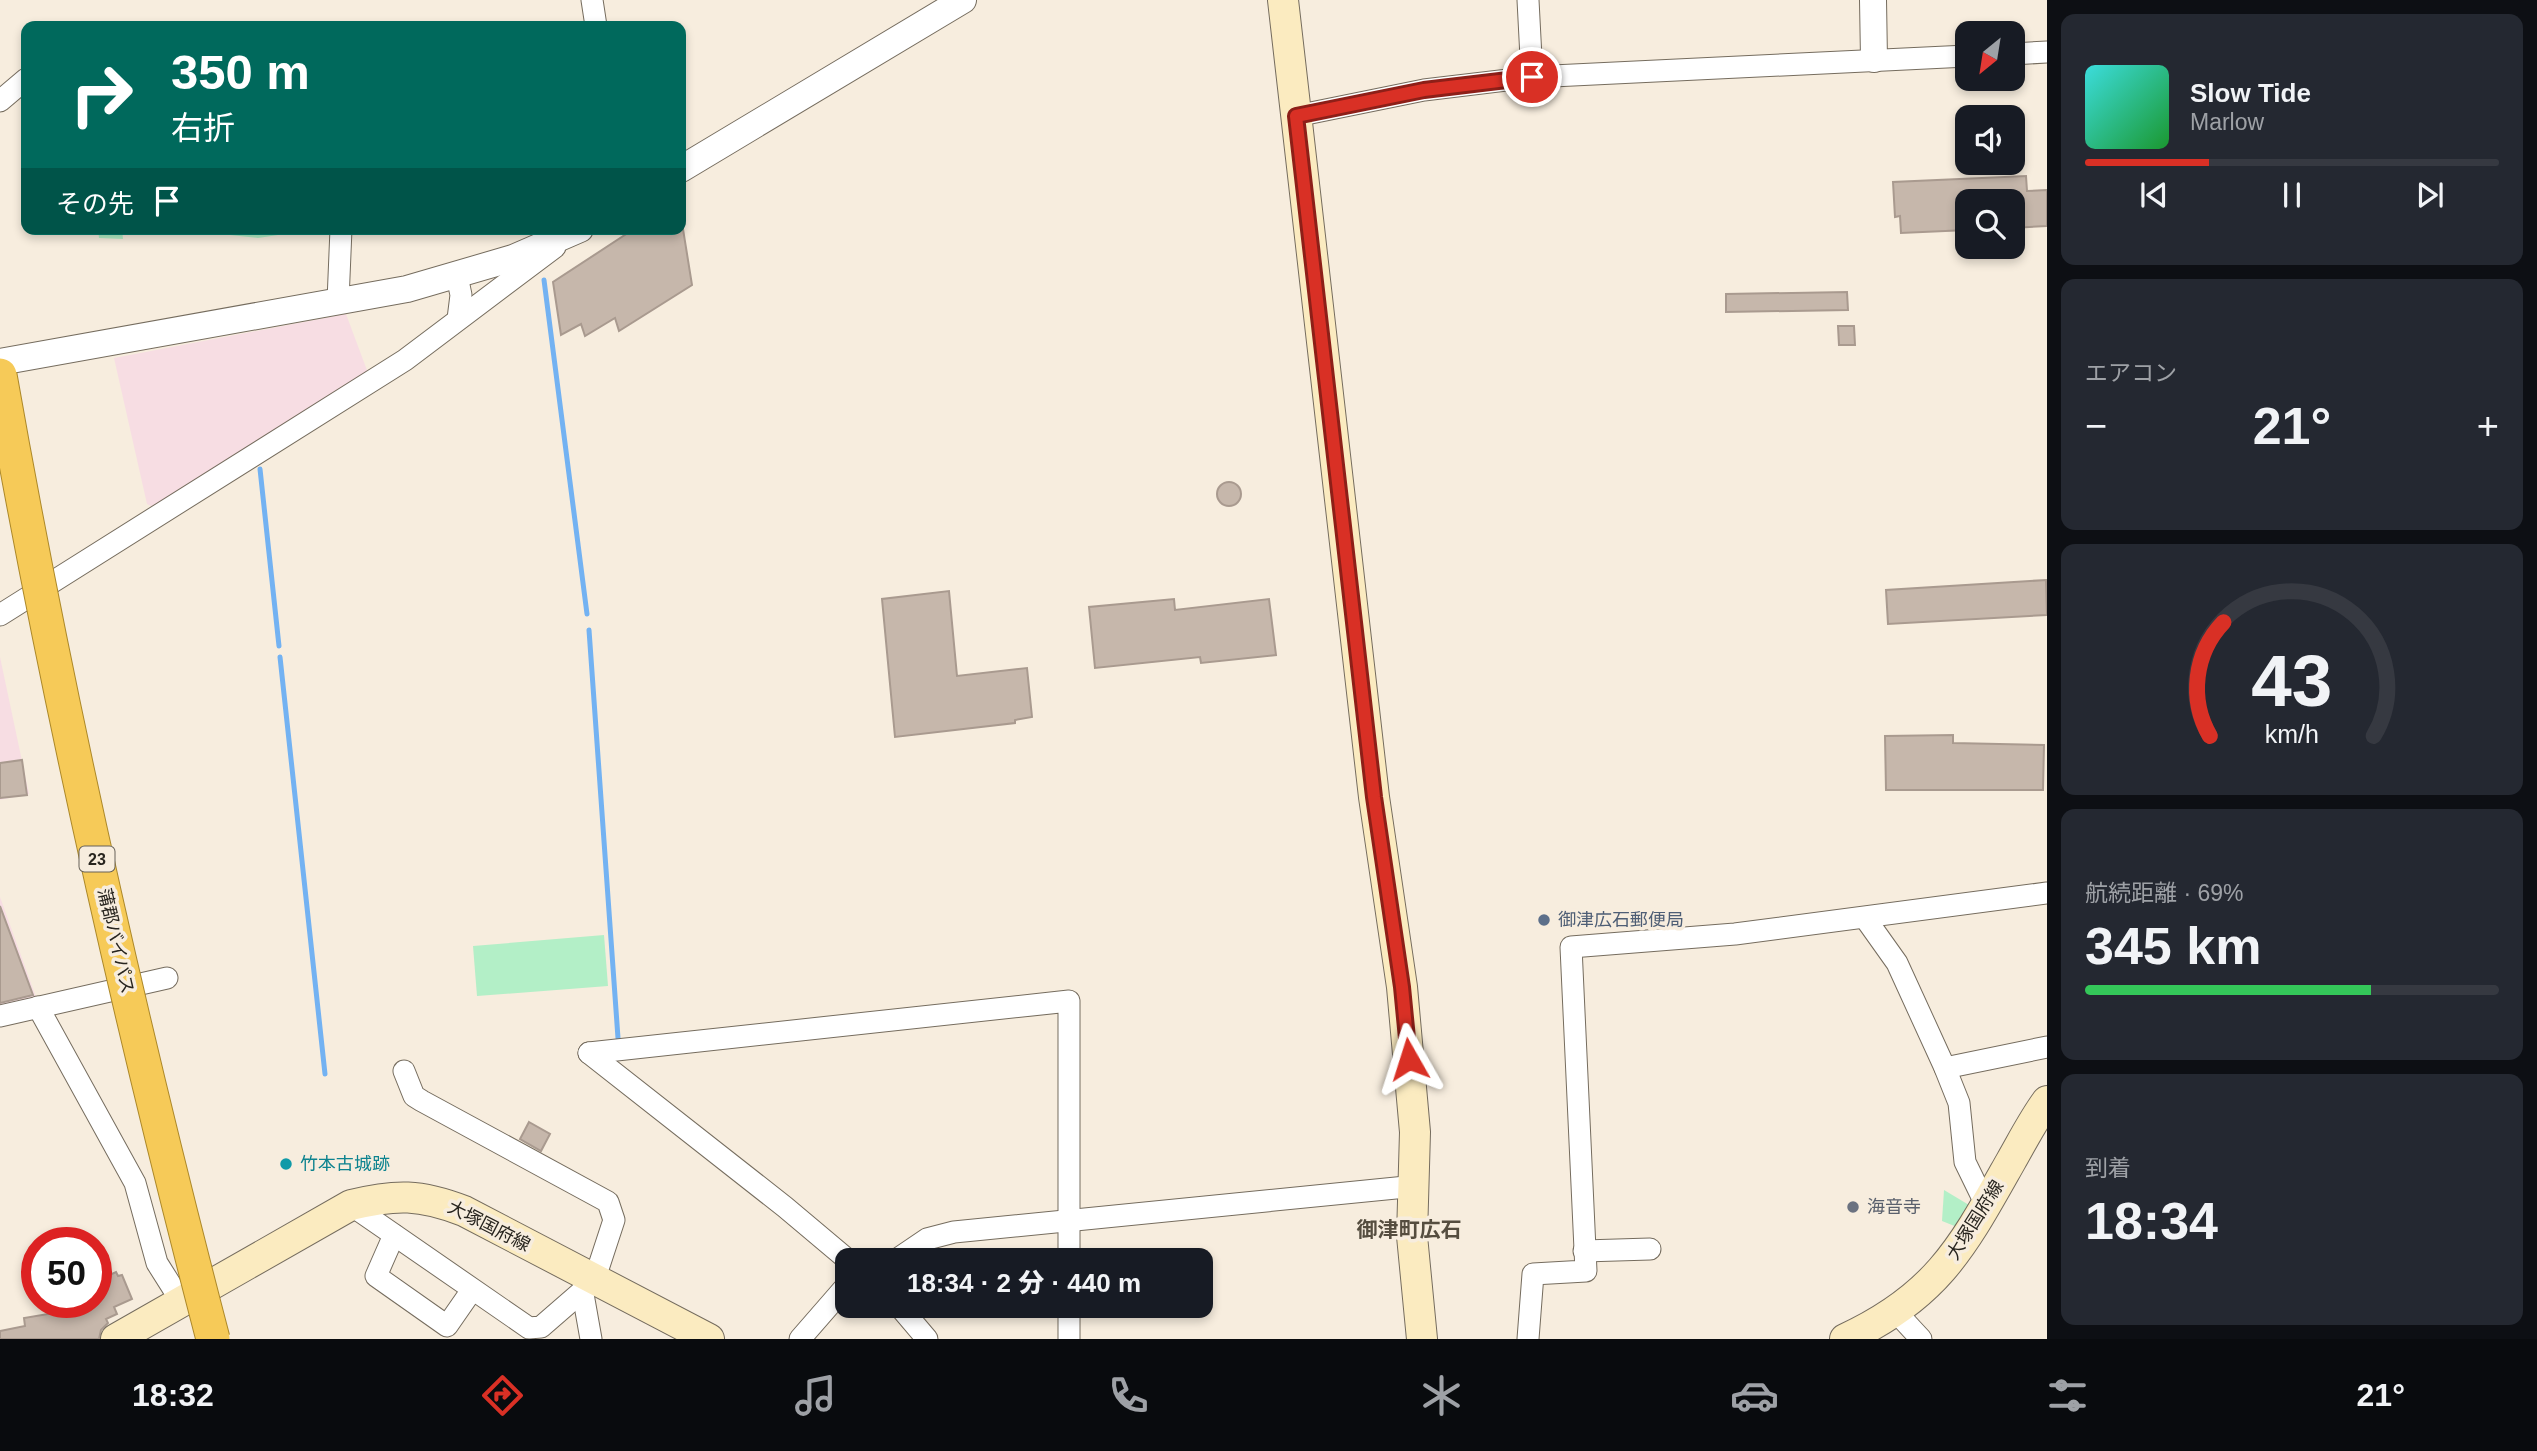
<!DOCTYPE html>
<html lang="ja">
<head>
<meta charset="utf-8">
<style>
  :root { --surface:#171b24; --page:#242831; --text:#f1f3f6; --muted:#9ea1a6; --line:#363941; --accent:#d93025 }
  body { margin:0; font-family:Helvetica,"Noto Sans JP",sans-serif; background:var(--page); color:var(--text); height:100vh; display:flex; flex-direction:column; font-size:26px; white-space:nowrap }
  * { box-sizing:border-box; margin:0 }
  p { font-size:23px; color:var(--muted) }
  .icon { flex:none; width:38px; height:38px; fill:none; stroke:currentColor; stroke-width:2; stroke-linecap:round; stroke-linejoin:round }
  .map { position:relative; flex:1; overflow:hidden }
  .sheet { display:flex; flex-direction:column; gap:14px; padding:14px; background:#0d0f14; width:490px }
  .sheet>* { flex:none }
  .hud { position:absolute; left:21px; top:21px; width:665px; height:214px; border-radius:14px; box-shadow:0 4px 10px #0003; background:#00695c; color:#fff; overflow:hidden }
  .needle { width:46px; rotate:210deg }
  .tools { position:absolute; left:1955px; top:21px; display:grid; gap:14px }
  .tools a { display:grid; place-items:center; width:70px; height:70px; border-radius:14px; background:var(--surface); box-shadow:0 4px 10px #0003; font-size:35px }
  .speed { position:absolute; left:21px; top:1227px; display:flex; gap:14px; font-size:35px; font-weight:700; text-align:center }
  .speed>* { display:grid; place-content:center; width:91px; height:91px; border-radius:50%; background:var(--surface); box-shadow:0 4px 10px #0003; line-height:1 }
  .speed .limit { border:10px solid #d22; background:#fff; color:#111 }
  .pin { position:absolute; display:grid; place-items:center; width:60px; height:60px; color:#fff; margin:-30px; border:4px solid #fff; border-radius:50%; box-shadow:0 2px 7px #0007 }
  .me { position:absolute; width:77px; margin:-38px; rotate:354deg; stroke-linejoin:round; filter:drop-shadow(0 0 5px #0008) }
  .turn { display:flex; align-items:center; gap:24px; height:147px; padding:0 35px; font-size:32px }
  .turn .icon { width:91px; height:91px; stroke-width:2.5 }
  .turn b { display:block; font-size:49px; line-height:60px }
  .then { display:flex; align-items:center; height:66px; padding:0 35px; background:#0003; gap:14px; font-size:26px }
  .big { font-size:52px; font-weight:800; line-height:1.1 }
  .sheet .card { flex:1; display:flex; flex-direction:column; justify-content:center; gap:10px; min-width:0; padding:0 24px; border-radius:14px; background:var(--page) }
  .sheet .dial { align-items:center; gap:0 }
  .dial svg { height:182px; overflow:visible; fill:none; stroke:var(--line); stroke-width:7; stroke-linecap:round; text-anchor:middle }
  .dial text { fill:var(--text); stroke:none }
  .song { display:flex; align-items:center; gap:21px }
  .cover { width:84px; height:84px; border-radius:10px; background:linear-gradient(135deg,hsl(180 70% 55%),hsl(130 70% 35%)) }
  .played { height:7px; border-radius:4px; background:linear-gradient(90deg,var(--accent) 30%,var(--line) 30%) }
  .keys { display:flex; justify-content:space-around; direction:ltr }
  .heat { display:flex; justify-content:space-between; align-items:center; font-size:38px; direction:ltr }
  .charge { height:10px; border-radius:5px; background:linear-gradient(90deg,#34c759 69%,var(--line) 0) }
  .trip { position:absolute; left:835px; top:1248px; width:378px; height:70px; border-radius:14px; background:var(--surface); box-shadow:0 4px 10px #0003; font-weight:800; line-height:70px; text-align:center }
  .tab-bar { display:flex; height:112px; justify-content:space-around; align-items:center; background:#090b0e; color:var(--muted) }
  .tab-bar .icon { width:49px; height:49px }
  .tab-bar .on { color:var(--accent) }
  .tab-bar b { font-size:32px; color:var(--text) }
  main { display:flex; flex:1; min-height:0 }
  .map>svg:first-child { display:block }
  .industrial { fill:#f7dde3 }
  .green { fill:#b3efc7 }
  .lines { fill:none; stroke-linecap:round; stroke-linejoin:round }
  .stream { stroke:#73b2f2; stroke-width:5 }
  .building { fill:#c6b7ab; stroke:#a99a8f; stroke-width:2 }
  .minor-casing { stroke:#756c5e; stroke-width:23 }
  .tertiary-casing { stroke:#756c5e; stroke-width:28 }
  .secondary-casing { stroke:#756c5e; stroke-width:32 }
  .minor { stroke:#fff; stroke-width:21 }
  .tertiary { stroke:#fff; stroke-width:26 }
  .secondary { stroke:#fbebc0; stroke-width:30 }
  .trunk-bridge-casing { stroke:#ac8829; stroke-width:35; stroke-linecap:butt }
  .trunk-bridge { stroke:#f6ca58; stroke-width:33 }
  .route-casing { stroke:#8d1f18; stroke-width:18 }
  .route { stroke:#d93025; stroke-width:12 }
  .service-dot { fill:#5c6f8a; stroke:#f7edde; stroke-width:2.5 }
  .culture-dot { fill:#0f9aa8; stroke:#f7edde; stroke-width:2.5 }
  .worship-dot { fill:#6b7280; stroke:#f7edde; stroke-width:2.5 }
  .labels { text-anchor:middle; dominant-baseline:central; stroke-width:7; stroke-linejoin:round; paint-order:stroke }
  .shield { fill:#f7edde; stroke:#666158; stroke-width:2 }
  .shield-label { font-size:16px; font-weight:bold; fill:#28251f }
  .service-label { font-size:18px; fill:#4e5e75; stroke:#f7edde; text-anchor:start }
  .street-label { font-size:18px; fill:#28251f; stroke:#f7edde }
  .culture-label { font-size:18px; fill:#0d838f; stroke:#f7edde; text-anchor:start }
  .worship-label { font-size:18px; fill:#5b616d; stroke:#f7edde; text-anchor:start }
  .quarter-label { font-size:21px; font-weight:bold; fill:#554d3f; stroke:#f7edde }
</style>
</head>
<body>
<main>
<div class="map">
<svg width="2047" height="1339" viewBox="0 0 2047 1339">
  <rect width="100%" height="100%" fill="#f7edde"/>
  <g class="industrial">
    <polygon points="346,314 368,373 153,507 147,504 114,358"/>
    <polygon points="0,657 29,794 0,800"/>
    <polygon points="0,897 37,1000 0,1012"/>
  </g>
  <g class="green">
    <polygon points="98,229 122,229 123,239 99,238"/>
    <polygon points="230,229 280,229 278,235 258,238 230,235"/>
    <polygon points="604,935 608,986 477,996 473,946"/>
    <polygon points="1944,1190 1974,1208 1962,1229 1942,1221"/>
  </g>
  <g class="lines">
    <g class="stream">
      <polyline points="544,280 587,614"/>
      <polyline points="260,469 279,646"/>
      <polyline points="589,630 618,1038"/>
      <polyline points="280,657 325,1074"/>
    </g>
  </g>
  <g class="building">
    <polygon points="2026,176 2027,191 2047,190 2047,226 2012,228 2012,201 1967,201 1967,230 1901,233 1900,216 1895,217 1893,182"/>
    <polygon points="634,229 683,229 692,285 619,331 615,318 585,336 581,324 561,335 553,282"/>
    <polygon points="1847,292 1848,310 1726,312 1726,294"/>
    <polygon points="1838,326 1854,326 1855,345 1839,345"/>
    <circle cx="1229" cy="494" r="12"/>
    <polygon points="2046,580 2047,615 1888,624 1886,590"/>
    <polygon points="949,591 957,676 1027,668 1032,717 1015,720 1015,723 895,737 882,599"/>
    <polygon points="1174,599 1175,610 1269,599 1276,655 1201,663 1200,657 1095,668 1089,607"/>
    <polygon points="1953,735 1953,743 2044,745 2043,790 1886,790 1885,736"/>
    <polygon points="22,760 27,795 0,798 0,763"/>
    <polygon points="0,906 33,995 0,1003"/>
    <polygon points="529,1122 550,1134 541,1151 520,1139"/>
    <polygon points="116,1272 118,1276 122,1275 132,1299 114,1307 117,1314 106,1319 108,1323 101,1330 99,1339 0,1339 0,1331 25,1326 24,1318 60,1312 55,1302 96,1302 96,1281"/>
  </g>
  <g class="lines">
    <defs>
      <g id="minor">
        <polyline points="592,0 596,26"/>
        <polyline points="1528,0 1532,77"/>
        <polyline points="2012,54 2047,52"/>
        <polyline points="0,101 26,79"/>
        <polyline points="1296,116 1424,90 1532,77 1967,56"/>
        <polyline points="457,276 461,295 458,319"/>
        <polyline points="338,301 341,229"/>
        <polyline points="0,615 405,360 555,247"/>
        <polyline points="1865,918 1897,963 1945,1068 1959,1103 1965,1162 1986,1205"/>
        <polyline points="38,1007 135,1183 157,1263 181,1301"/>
        <polyline points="0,1016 167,978"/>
        <polyline points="589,1053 1069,1001 1069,1260"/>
        <polyline points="589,1053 785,1207 848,1260"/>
        <polyline points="1945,1068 2047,1047"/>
        <polyline points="351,1205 529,1328 541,1327 594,1281 614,1220 608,1202 422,1101 414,1096 404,1071"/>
        <polyline points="394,1235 376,1276 447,1326 472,1290"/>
        <polyline points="1584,1251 1650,1249"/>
        <polyline points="896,1260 927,1239 954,1232 1416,1186"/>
        <polyline points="583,1294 591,1339"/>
        <polyline points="899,1306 927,1339"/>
        <polyline points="1069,1306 1069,1339"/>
        <polyline points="1896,1312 1921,1339"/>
        <polyline points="800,1339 847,1285"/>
        <polyline points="1528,1339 1533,1274 1586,1271 1571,947 1735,934 2047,893"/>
      </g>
      <g id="tertiary">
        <polyline points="1873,0 1874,59"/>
        <polyline points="681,169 963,0"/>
        <polyline points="0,362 407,289 513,258 580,229"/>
      </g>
      <g id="secondary">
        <polyline points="1283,0 1374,797 1402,987 1415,1132 1412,1236 1422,1339"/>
        <path d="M116 1339 351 1205C396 1194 420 1194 464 1211L709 1339"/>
        <path d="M1845 1339C1938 1296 1963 1246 2011 1161 2023 1140 2033 1120 2047 1101"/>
      </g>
    </defs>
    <use href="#minor" class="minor-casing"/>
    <use href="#tertiary" class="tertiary-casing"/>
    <use href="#secondary" class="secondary-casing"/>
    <use href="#minor" class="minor"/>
    <use href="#tertiary" class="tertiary"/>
    <use href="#secondary" class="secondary"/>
    <defs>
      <path id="trunk-bridge" d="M0 375C57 699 130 1021 213 1339"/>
    </defs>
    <use href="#trunk-bridge" class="trunk-bridge-casing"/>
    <use href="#trunk-bridge" class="trunk-bridge"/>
  </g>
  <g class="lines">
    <defs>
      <polyline id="route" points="1409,1059 1402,987 1374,797 1296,116 1424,90 1532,77"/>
    </defs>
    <use href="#route" class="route-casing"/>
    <use href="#route" class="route"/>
  </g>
  <circle class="service-dot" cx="1544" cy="920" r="7"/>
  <circle class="culture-dot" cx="286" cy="1164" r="7"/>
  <circle class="worship-dot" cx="1853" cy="1207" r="7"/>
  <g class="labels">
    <rect class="shield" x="79.5" y="846.5" width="35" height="25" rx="5"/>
    <g class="shield-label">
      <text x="97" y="859">23</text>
    </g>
    <g class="service-label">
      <text x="1558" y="920">御津広石郵便局</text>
    </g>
    <g class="street-label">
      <text transform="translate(116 941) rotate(77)">蒲郡バイパス</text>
      <text transform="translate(1975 1220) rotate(-58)">大塚国府線</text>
      <text transform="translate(489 1226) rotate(27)">大塚国府線</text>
    </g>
    <g class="culture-label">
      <text x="300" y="1164">竹本古城跡</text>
    </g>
    <g class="worship-label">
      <text x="1867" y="1207">海音寺</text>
    </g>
    <g class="quarter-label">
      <text x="1409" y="1229">御津町広石</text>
    </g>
  </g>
</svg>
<div class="tools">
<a><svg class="needle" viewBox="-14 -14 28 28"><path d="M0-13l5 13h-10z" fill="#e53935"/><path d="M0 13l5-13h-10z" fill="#9ea1a6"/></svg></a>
<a><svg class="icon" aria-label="sound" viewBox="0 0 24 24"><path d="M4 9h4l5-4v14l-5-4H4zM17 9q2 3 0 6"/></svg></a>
<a><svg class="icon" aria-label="search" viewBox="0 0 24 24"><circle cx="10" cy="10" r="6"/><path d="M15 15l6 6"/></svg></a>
</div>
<div class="speed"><div class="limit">50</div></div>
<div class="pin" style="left:1532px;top:77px;background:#d93025"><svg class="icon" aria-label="arrive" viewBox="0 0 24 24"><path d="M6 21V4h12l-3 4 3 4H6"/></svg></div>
<svg class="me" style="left:1409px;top:1059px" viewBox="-20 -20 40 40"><path d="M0-17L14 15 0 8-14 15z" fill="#d93025" stroke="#fff" stroke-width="4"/></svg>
<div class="trip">18:34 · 2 分 · 440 m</div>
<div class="hud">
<div class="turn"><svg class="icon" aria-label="right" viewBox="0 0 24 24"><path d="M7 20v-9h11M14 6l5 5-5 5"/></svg><div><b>350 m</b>右折</div></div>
<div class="then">その先<svg class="icon" aria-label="arrive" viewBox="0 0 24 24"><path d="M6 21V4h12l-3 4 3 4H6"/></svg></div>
</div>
</div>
<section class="sheet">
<div class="card">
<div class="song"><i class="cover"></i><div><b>Slow Tide</b><p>Marlow</p></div></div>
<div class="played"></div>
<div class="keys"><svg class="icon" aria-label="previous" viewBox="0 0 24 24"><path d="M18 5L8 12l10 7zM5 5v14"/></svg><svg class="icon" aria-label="pause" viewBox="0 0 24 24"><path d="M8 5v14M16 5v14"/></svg><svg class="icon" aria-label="next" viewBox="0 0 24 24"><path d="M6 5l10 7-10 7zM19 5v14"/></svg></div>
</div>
<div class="card"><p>エアコン</p>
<div class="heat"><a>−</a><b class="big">21°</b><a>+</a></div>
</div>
<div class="card dial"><svg viewBox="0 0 100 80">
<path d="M14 69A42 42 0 1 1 86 69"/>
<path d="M14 69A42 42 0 0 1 20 19" stroke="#d93025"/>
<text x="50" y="56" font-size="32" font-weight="700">43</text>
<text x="50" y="72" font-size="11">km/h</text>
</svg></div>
<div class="card"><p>航続距離 · 69%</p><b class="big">345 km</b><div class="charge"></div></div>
<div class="card"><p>到着</p><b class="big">18:34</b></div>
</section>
</main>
<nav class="tab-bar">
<b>18:32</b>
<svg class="icon on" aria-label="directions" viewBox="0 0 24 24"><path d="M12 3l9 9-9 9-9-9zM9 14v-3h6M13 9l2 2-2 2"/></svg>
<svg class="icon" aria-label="music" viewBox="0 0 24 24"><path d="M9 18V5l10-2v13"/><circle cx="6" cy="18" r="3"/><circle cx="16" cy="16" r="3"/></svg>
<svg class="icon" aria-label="phone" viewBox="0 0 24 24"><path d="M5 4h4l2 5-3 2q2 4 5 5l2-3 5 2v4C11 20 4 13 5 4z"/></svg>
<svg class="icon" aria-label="climate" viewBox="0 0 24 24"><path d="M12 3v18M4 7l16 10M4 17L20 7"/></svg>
<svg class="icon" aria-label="car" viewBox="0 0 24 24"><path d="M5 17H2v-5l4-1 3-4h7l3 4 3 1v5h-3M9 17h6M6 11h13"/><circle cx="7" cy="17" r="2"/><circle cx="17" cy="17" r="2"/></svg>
<svg class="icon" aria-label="filters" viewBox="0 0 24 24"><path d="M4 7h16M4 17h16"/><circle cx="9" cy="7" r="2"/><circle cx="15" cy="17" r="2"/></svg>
<b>21°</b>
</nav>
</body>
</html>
